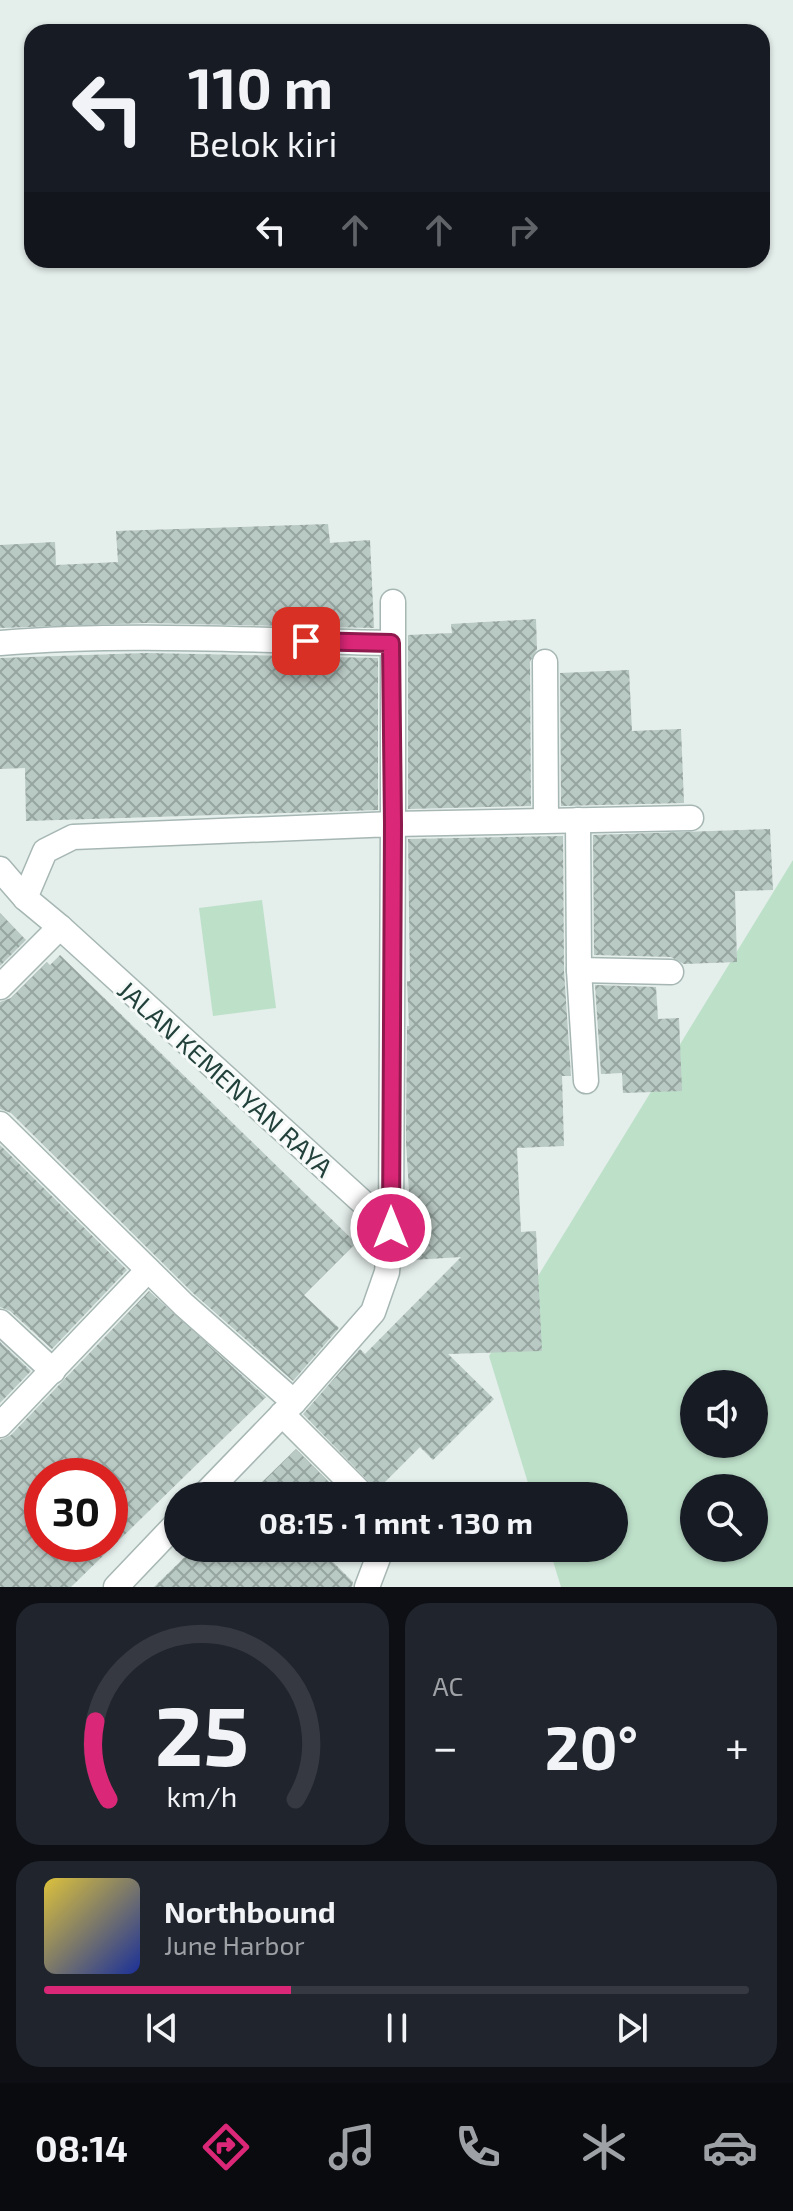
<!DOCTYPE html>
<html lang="id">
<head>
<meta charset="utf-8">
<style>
  :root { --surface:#171b24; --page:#20242c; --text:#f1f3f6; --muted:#9ea1a6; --line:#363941; --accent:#db2777 }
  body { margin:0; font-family:"Exo 2",sans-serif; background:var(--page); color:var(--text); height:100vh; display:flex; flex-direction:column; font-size:30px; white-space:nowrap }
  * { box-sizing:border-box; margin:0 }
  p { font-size:26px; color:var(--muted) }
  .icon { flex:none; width:44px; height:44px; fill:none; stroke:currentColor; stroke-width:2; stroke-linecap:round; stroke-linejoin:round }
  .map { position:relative; height:1587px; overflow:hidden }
  .side { display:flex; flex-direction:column; gap:16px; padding:16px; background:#0d0f14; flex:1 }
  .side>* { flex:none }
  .hud { position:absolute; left:24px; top:24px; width:746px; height:244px; border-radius:24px; box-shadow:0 2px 6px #0004; background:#171b24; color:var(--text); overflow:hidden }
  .fabs { position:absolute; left:680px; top:1370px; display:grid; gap:16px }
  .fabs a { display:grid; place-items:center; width:88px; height:88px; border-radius:50%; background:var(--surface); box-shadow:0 2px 6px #0004; font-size:40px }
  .speed { position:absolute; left:24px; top:1458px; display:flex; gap:16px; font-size:40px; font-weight:700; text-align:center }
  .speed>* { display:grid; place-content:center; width:104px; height:104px; border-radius:50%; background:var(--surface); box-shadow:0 2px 6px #0004; line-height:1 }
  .speed .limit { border:12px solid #d22; background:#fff; color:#111 }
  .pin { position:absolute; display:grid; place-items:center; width:68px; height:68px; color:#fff; margin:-34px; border-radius:16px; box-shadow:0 4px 12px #0006 }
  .me { position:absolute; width:88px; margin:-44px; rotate:0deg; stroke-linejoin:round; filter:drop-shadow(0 0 6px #0008) }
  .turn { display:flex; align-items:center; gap:28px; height:168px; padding:0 32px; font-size:36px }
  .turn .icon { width:104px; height:104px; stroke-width:2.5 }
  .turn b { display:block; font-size:56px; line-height:68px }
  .lanes { display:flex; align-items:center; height:76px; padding:0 32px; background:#0003; justify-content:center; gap:40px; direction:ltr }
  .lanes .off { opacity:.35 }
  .big { font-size:60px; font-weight:700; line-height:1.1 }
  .side .tile { flex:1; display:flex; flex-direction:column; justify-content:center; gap:12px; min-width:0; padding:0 28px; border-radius:24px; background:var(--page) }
  .side .dial { align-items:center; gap:0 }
  .dial svg { height:208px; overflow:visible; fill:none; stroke:var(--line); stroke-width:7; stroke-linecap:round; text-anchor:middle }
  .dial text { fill:var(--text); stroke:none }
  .song { display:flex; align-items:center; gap:24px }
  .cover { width:96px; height:96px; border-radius:12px; background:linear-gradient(135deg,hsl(50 70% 55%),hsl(230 70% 35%)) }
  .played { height:8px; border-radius:4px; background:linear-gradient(90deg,var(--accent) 35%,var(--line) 35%) }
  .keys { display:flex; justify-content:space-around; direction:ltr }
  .heat { display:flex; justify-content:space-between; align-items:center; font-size:44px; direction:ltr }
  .side .tiles { flex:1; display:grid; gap:16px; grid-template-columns:1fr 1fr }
  .tile:last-child { grid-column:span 2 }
  .trip { position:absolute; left:164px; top:1482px; width:464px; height:80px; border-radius:40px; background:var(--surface); box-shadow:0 2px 6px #0004; font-weight:700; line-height:80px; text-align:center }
  .dock { display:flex; height:128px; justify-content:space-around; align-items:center; background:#090b0e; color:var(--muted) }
  .dock .icon { width:56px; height:56px }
  .dock .selected { color:var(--accent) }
  .dock b { font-size:36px; color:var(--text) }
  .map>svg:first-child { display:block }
  .grass { fill:#bde0c9; fill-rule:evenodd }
  .building { fill:url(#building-cross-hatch); fill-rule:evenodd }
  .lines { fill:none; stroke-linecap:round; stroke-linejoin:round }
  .minor-casing { stroke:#a6b7b3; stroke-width:27 }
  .minor { stroke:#fff; stroke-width:24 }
  .route-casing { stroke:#8e194d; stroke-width:20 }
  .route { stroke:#db2777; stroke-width:14 }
  .labels { text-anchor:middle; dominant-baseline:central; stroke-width:6; stroke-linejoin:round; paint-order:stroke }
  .street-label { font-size:26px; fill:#22413b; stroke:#f5faf8 }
</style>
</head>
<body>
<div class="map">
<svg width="793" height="1587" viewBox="0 0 793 1587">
  <defs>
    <pattern id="building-cross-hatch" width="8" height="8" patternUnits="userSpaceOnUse" patternTransform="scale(2)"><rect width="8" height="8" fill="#b9c9c4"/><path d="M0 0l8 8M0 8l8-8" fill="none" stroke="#96a5a0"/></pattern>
  </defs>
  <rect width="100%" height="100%" fill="#e4eeeb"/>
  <g class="grass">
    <path d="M793 860V1587H561L549 1548H614V1496H532L489 1356ZM694 1384H754V1444H694ZM694 1488H754V1548H694Z"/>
    <polygon points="262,900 276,1008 213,1016 199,908"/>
  </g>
  <g class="building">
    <polygon points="328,524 330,543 370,540 374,628 146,623 0,628 0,545 55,542 56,565 118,562 116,531"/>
    <polygon points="536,619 537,649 530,662 531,806 408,809 408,635 452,633 451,624"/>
    <polygon points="146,653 378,658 378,810 26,821 25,768 0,769 0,658"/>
    <polygon points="629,670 632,731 681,729 684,803 561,806 560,673"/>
    <polygon points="770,829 773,890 735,891 737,962 684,964 671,957 594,955 593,835"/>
    <polygon points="563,836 564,971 571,1076 562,1076 564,1146 517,1148 521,1232 536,1231 542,1351 448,1354 494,1399 433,1460 420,1447 377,1490 303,1414 360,1349 365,1354 461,1257 413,1260 406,1141 407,1026 409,1026 407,981 410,981 408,839"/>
    <polygon points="0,913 26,940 0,966"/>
    <polygon points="60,955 356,1243 304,1295 339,1328 293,1381 194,1294 11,1113 0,1109 0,1002 11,998 47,962 50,965"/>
    <polygon points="595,985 656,987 658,1019 679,1018 682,1091 623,1093 622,1073 601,1074"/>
    <polygon points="0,1145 127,1270 52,1349 10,1311 0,1307"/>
    <path d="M149 1291 266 1397 71 1587H0V1440L11 1435ZM42 1476H110V1544H42Z"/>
    <polygon points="0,1342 31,1371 0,1403"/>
    <polygon points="296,1449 343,1496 248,1496 258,1486"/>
    <polygon points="194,1548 319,1548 353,1582 352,1587 154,1587"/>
  </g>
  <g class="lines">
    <defs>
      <g id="minor">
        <polyline points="393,602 393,824 691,818"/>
        <path d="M0 643C129 632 262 641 391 643"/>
        <polyline points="545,662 546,820"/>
        <polyline points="578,820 579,970 586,1081"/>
        <polyline points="0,869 25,898 60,927 391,1228 387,1272 373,1312 294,1402 203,1496"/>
        <polyline points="25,898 45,851 73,837 393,824 391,1228"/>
        <polyline points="579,970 671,972"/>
        <polyline points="0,987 60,927"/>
        <polyline points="0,1124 184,1305 294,1402"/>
        <polyline points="0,1322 53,1371"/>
        <polyline points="282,1414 364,1496"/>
        <polyline points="0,1425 148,1270"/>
        <polyline points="116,1587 178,1522"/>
        <polyline points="367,1587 378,1558 377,1548"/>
      </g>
    </defs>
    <use href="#minor" class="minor-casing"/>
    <use href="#minor" class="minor"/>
  </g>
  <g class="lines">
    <defs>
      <polyline id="route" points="306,641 391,643 393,824 391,1228"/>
    </defs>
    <use href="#route" class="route-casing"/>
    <use href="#route" class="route"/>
  </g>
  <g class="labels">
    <g class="street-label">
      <text transform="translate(226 1078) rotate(42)">JALAN KEMENYAN RAYA</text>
    </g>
  </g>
</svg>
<div class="fabs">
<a><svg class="icon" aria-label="sound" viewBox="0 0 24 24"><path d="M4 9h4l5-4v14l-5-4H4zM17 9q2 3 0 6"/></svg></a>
<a><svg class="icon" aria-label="search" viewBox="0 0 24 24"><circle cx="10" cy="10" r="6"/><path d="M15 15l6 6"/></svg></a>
</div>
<div class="speed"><div class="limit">30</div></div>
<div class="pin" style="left:306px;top:641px;background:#d93025"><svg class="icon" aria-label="arrive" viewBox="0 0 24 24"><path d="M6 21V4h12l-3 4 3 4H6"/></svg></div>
<svg class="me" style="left:391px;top:1228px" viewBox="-20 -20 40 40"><circle r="17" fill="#db2777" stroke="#fff" stroke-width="3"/><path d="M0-11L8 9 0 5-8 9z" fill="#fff"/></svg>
<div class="trip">08:15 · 1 mnt · 130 m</div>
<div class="hud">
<div class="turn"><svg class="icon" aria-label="left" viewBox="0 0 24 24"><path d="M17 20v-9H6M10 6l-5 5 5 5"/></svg><div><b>110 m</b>Belok kiri</div></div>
<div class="lanes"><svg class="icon" aria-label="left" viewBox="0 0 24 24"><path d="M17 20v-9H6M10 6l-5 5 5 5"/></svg><svg class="icon off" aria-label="ahead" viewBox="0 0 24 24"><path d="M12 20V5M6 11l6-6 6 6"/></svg><svg class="icon off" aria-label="ahead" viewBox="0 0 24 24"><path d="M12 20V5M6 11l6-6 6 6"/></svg><svg class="icon off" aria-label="right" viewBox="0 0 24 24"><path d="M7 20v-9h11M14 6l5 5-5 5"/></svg></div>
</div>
</div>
<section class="side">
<div class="tiles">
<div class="tile dial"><svg viewBox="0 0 100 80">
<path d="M14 69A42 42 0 1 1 86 69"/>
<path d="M14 69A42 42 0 0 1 9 39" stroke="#db2777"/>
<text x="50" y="56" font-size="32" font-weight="700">25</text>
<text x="50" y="72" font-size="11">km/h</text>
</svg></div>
<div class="tile"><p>AC</p>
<div class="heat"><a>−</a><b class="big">20°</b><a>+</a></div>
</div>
<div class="tile">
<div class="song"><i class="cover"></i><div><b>Northbound</b><p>June Harbor</p></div></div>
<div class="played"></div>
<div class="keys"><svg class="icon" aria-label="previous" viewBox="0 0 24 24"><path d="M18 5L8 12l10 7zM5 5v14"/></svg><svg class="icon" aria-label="pause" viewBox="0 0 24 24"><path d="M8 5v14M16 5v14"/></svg><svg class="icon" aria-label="next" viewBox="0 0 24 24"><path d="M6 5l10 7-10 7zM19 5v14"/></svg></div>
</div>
</div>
</section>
<nav class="dock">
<b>08:14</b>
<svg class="icon selected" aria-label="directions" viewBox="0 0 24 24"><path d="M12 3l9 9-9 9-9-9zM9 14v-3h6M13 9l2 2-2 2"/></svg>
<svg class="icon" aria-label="music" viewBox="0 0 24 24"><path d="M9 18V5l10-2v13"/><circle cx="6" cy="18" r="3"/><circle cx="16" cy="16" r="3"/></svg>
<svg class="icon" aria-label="phone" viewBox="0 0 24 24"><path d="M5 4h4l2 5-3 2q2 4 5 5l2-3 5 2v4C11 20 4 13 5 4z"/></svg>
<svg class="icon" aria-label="climate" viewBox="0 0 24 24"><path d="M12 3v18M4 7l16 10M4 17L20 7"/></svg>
<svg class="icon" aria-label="car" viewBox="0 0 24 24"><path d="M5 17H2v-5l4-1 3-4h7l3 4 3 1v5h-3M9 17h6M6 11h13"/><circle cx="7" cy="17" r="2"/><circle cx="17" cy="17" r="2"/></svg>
</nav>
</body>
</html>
